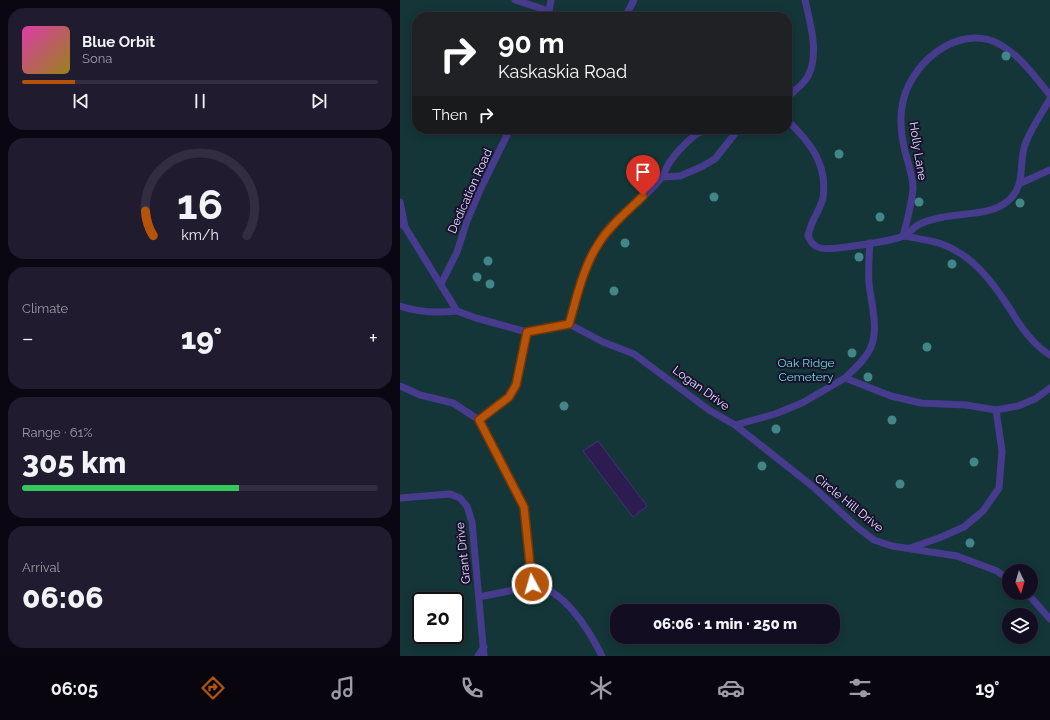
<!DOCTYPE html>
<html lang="en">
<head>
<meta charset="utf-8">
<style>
  :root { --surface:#130d22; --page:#201b2f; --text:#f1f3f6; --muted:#9d9ca5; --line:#322d40; --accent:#b45309 }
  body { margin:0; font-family:Raleway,sans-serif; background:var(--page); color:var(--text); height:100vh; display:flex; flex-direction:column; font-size:15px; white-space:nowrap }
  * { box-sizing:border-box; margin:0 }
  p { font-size:13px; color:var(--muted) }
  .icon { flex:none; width:22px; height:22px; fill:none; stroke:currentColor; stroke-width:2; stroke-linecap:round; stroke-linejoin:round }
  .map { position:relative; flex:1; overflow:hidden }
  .side { display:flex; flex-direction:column; gap:8px; padding:8px; background:#0a0713; width:400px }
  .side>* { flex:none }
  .hud { position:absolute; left:12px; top:12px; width:380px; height:122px; border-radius:16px; box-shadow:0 2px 10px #0003,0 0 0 1px var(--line); background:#202124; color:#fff; overflow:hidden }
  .needle { width:26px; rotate:175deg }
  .tools { position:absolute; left:602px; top:564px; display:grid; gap:8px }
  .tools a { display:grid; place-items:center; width:36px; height:36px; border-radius:50%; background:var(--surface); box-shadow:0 2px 10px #0003,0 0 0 1px var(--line); font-size:20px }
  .speed { position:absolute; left:12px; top:592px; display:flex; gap:8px; font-size:20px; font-weight:700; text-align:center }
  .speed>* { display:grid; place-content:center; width:52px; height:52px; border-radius:50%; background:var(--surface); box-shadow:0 2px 10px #0003,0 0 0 1px var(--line); line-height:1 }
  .speed .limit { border:2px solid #111; border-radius:6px; background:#fff; color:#111 }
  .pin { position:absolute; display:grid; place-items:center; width:34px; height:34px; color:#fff; margin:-41px -17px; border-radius:50% 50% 50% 0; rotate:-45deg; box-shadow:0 0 4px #0007 }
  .pin .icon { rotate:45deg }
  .me { position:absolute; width:44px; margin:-22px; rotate:354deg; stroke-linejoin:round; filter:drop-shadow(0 0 3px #0008) }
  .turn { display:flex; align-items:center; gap:14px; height:84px; padding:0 20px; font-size:18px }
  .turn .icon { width:52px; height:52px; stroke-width:2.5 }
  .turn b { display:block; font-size:28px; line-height:34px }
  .then { display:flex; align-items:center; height:38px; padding:0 20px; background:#0003; gap:8px; font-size:15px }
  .big { font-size:30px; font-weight:800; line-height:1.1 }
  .side .widget { flex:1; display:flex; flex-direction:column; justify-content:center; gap:6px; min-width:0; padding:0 14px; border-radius:16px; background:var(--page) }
  .side .dial { align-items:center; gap:0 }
  .dial svg { height:104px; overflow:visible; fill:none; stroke:var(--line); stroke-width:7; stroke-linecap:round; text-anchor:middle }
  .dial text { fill:var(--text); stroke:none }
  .song { display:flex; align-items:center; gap:12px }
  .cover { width:48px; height:48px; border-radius:6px; background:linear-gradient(135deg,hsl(320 70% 55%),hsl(50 70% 35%)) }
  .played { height:4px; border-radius:2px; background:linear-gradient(90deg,var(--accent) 15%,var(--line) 15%) }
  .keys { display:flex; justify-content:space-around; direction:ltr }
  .heat { display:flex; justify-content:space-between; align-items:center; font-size:22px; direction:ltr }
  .charge { height:6px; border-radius:3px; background:linear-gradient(90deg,#34c759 61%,var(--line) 0) }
  .trip { position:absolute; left:210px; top:604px; width:230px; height:40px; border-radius:16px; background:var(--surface); box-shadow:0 2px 10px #0003,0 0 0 1px var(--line); font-weight:800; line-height:40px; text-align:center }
  .tabs { display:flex; height:64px; justify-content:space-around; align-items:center; background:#08050e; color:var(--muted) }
  .tabs .icon { width:28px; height:28px }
  .tabs .selected { color:var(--accent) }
  .tabs b { font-size:18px; color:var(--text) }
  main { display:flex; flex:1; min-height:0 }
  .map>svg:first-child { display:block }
  .green { fill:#143638; fill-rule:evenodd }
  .building { fill:#2c1c4f; stroke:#462e7c }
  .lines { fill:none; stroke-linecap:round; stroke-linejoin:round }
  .service { stroke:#473b8e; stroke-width:7 }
  .tree { fill:#428688 }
  .route-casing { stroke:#753606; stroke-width:10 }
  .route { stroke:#b45309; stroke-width:7 }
  .labels { text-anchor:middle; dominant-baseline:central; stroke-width:4; stroke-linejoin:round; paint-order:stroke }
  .street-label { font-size:12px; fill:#e5deff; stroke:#19112e }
  .park-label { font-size:12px; fill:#64e5d2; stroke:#19112e }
</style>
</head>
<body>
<main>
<section class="side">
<div class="widget">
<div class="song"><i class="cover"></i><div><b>Blue Orbit</b><p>Sona</p></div></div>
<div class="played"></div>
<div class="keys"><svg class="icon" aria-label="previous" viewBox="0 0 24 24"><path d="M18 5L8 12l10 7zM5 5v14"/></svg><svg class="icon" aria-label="pause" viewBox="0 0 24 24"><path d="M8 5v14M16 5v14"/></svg><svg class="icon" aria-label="next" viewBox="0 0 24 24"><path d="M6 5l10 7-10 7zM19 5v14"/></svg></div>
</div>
<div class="widget dial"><svg viewBox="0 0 100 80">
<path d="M14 69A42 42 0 1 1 86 69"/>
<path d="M14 69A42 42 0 0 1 8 50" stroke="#b45309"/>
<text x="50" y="56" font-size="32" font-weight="700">16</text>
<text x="50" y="72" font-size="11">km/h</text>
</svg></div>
<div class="widget"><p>Climate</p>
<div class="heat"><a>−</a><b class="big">19°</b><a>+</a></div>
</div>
<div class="widget"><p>Range · 61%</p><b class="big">305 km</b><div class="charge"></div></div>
<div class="widget"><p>Arrival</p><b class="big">06:06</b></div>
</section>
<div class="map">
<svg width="650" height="656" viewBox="0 0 650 656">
  <rect width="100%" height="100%" fill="#19112e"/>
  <path class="green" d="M0 0H650V656H0ZM17 17H387V129H17ZM609 571H631V593H609ZM21 601H55V635H21ZM217 611H433V637H217ZM609 615H631V637H609Z"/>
  <polygon class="building" points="198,441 247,506 233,517 183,451"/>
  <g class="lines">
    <g class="service">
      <polyline points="115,0 149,11"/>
      <polyline points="148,17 151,0"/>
      <polyline points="225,17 234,0"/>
      <path d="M650 95C635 77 620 55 599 44 557 22 507 66 502 107 500 120 501 134 504 147 507 161 513 174 513 188 512 204 507 221 503 236 515 238 528 240 539 243 572 254 592 281 610 309 620 326 633 345 650 355"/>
      <path d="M387 99C393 90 404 86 409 74 419 52 410 22 405 0"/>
      <path d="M387 120C410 142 428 164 423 198 422 203 419 208 417 213 413 220 410 227 408 236 411 242 413 246 420 248 429 251 493 241 503 236 509 233 513 228 518 225 523 222 530 220 535 219 558 212 589 217 608 201 628 183 617 163 626 142 632 127 642 113 650 99"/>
      <polyline points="197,129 207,131 223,129"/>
      <polyline points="326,129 337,131 341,129"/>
      <polyline points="262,177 280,176 301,167 315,159 337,131"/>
      <polyline points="621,183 650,170"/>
      <polyline points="0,202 5,227"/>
      <polyline points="0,223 5,227 57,311 76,318 127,332 169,324 203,342 234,354 309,410 335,425 375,414 402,403 445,378 491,396 521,403 566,405 596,410 618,406 635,399 650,388"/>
      <polyline points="41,284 57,252 67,221 81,188 110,129"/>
      <path d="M0 306C19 313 37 313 57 311"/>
      <path d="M169 324C177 297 184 268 198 244 214 218 244 201 262 177 265 173 266 168 269 163 276 153 284 144 294 136 299 132 307 129 314 129"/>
      <path d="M445 378C454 369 466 359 471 347 479 327 471 304 469 283 468 270 469 256 470 243"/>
      <polyline points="0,386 20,395 53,403 79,420 109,397 116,385 127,332"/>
      <polyline points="79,420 124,507 132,584"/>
      <polyline points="335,425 411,485 457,527 474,540 492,546 557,556 597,571 609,580"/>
      <polyline points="0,498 50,494 60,498 67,506 72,522 84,656"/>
      <polyline points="510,548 539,538 564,527 583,511 599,488 602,451 596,410"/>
      <polyline points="627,593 650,619"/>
      <path d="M79 597C89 595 99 593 109 591 116 589 126 584 133 585 164 589 189 630 202 656"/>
      <polyline points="78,656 84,647"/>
    </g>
  </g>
  <g class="tree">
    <circle cx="606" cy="56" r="4.5"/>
    <circle cx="439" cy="154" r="4.5"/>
    <circle cx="314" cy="197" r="4.5"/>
    <circle cx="519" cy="202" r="4.5"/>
    <circle cx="620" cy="203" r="4.5"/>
    <circle cx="480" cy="217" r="4.5"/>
    <circle cx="225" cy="243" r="4.5"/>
    <circle cx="459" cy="257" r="4.5"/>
    <circle cx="88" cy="261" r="4.5"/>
    <circle cx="552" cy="264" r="4.5"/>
    <circle cx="77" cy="277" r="4.5"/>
    <circle cx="90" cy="284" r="4.5"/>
    <circle cx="214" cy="291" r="4.5"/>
    <circle cx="527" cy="347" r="4.5"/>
    <circle cx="452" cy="353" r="4.5"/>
    <circle cx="468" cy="377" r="4.5"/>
    <circle cx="164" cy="406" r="4.5"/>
    <circle cx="492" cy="420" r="4.5"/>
    <circle cx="376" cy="429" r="4.5"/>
    <circle cx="574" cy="462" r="4.5"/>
    <circle cx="362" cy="466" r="4.5"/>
    <circle cx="500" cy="484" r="4.5"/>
    <circle cx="570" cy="543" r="4.5"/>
  </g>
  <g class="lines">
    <defs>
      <path id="route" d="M132 584 124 507 79 420 109 397 116 385 127 332 169 324C177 297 183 267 199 243 210 225 228 211 243 196"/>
    </defs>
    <use href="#route" class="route-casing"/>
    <use href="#route" class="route"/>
  </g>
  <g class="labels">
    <g class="street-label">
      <text transform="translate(518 151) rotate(81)">Holly Lane</text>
      <text transform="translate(70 191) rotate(-66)">Dedication Road</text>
      <text transform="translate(301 388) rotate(36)">Logan Drive</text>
      <text transform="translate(449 503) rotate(39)">Circle Hill Drive</text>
      <text transform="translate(63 553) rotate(-96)">Grant Drive</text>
    </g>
    <g class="park-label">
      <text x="406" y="363">Oak Ridge<tspan x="406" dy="14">Cemetery</tspan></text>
    </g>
  </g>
</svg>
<div class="tools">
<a><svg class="needle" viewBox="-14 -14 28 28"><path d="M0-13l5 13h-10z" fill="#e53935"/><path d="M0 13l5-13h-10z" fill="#9d9ca5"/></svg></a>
<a><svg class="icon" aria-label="layers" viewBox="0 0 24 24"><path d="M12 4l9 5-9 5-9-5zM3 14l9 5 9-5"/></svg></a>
</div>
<div class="speed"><div class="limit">20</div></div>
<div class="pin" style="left:243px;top:196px;background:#d93025"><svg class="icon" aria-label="arrive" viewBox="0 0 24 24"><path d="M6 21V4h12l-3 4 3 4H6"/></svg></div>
<svg class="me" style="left:132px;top:584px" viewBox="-20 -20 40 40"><circle r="17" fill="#b45309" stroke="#fff" stroke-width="3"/><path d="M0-11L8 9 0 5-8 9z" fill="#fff"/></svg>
<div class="trip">06:06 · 1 min · 250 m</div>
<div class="hud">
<div class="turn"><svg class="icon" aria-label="right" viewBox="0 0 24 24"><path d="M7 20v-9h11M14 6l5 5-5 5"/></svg><div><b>90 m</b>Kaskaskia Road</div></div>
<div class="then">Then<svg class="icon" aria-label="right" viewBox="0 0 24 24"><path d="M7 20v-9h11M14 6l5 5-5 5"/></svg></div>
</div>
</div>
</main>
<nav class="tabs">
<b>06:05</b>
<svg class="icon selected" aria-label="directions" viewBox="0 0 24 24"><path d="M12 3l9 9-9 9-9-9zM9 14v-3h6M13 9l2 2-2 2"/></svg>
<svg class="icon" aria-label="music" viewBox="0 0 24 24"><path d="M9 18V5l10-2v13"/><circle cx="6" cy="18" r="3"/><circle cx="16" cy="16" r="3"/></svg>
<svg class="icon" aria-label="phone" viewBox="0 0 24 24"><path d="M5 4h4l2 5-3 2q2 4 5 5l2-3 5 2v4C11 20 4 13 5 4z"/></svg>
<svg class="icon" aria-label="climate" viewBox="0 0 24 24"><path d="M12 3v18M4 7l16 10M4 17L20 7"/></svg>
<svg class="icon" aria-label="car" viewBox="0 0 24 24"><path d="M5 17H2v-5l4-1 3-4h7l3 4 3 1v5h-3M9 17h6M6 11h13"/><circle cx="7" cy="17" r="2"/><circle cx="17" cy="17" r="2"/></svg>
<svg class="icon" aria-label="filters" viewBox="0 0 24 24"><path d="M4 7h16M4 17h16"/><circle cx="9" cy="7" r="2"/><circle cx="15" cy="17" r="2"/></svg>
<b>19°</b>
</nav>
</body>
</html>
